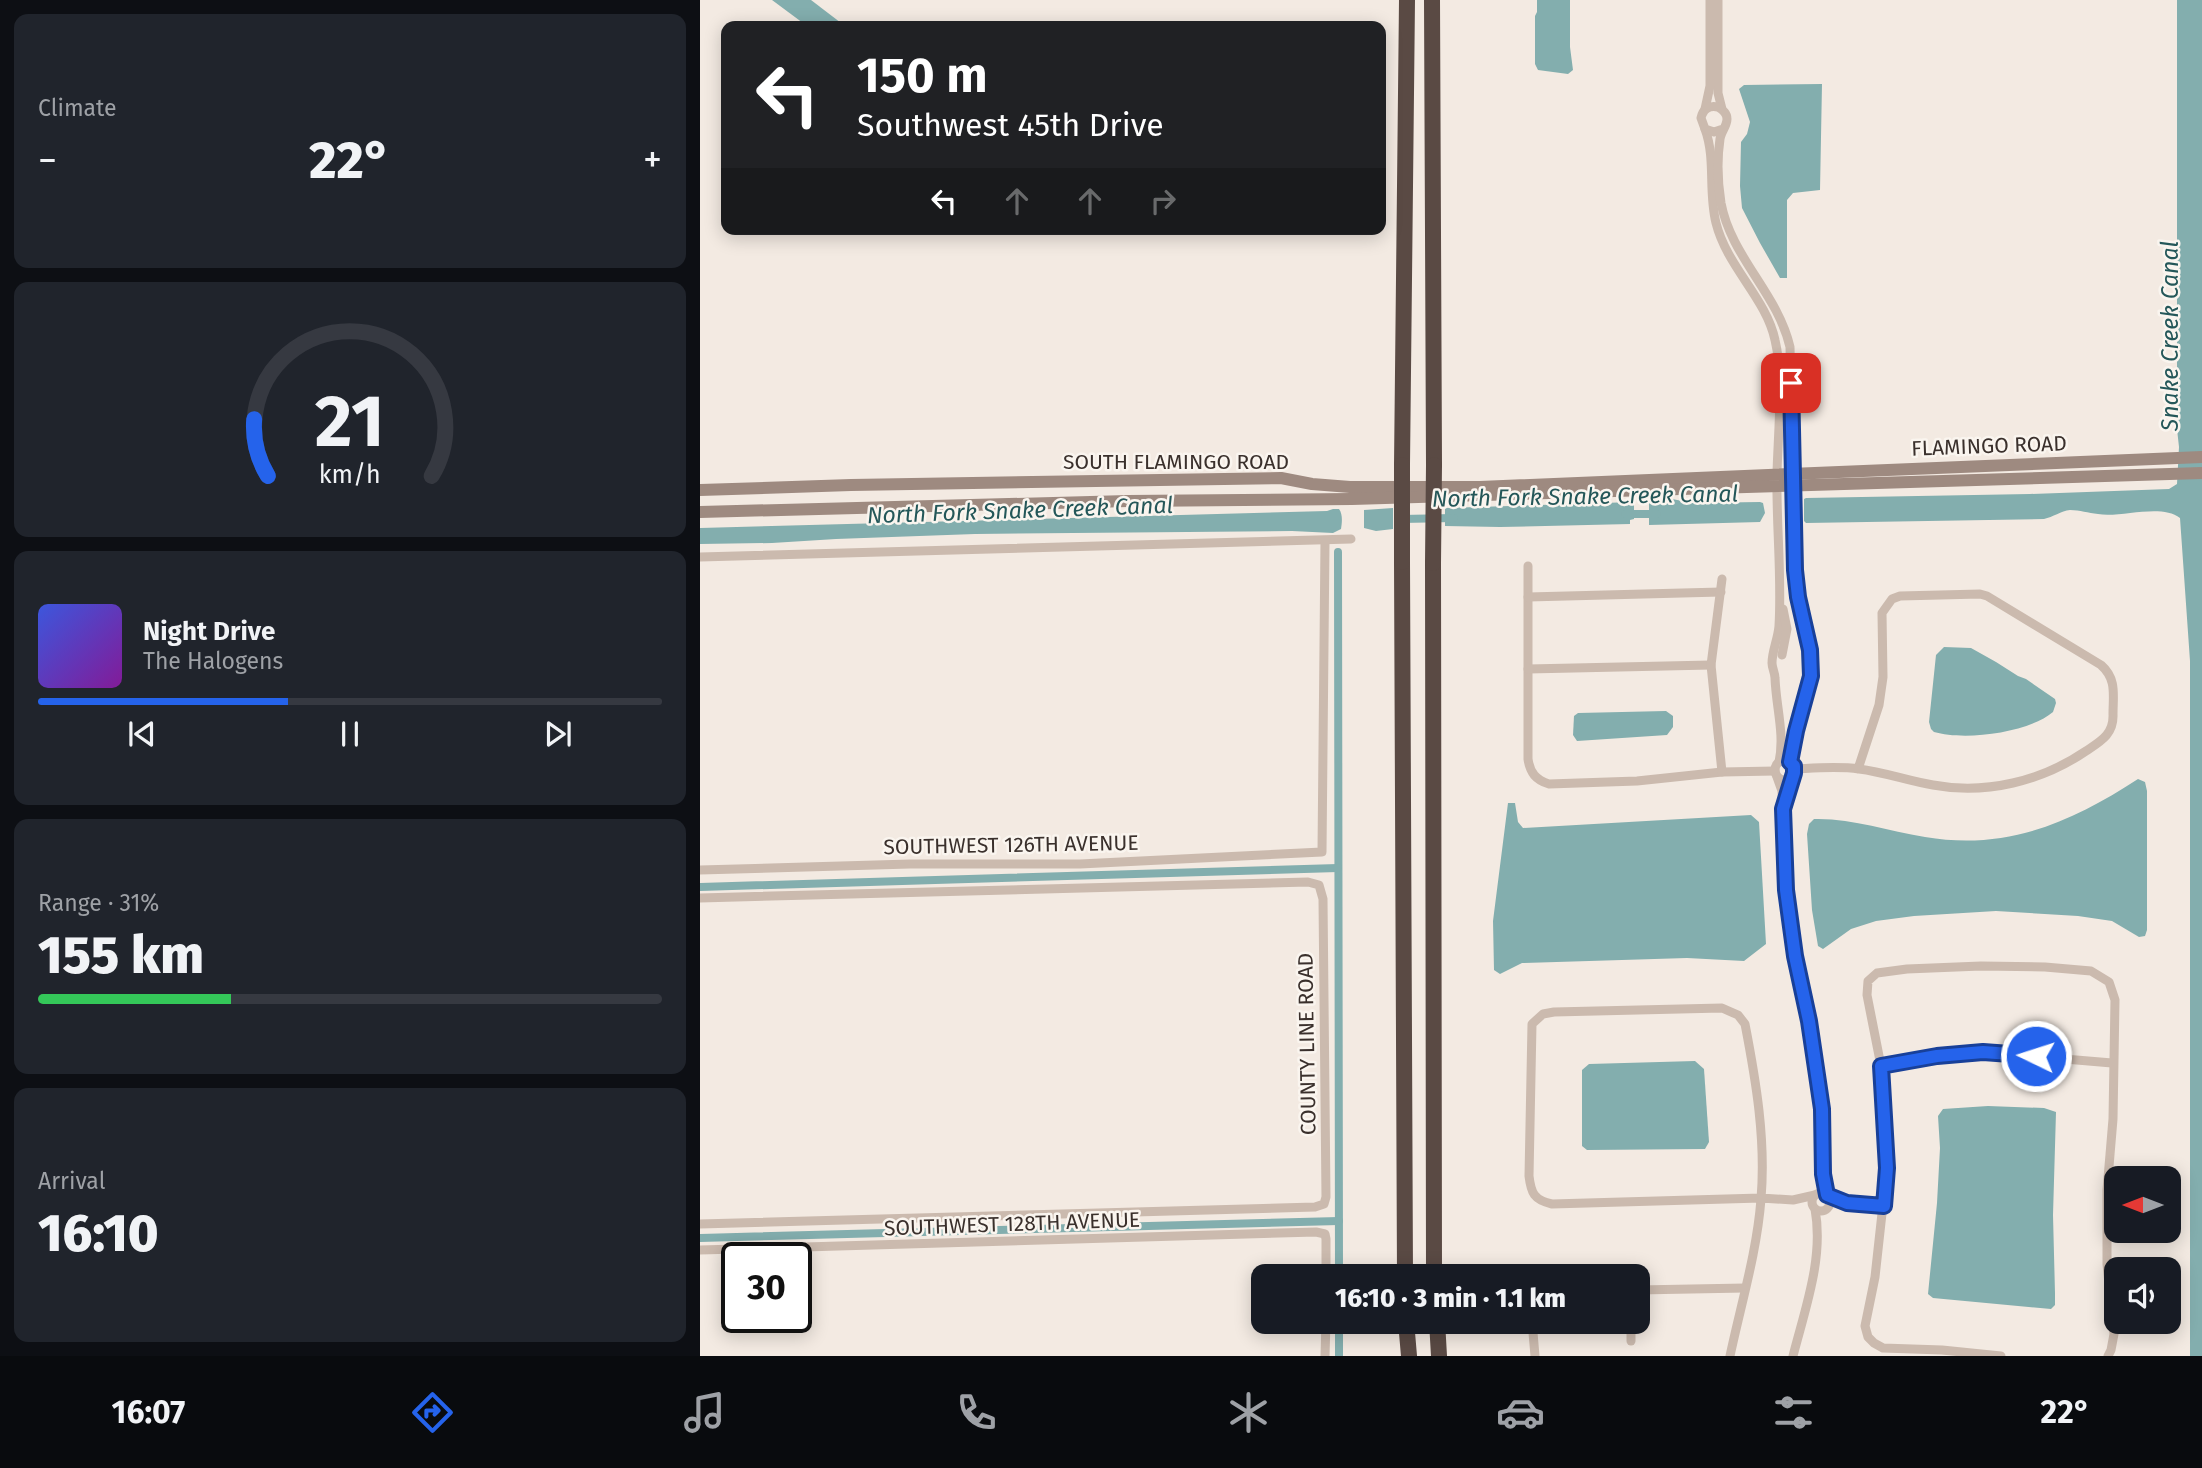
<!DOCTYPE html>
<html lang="en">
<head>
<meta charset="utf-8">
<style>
  :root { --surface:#171b24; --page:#20242c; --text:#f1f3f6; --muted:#9ea1a6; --line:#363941; --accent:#2563eb }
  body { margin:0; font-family:"Fira Sans",sans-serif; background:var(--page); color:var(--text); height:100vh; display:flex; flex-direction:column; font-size:26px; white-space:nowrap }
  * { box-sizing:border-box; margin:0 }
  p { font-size:23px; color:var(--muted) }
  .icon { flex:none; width:38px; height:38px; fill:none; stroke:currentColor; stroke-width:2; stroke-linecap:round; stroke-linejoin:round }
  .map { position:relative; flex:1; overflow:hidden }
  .details { display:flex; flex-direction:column; gap:14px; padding:14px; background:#0d0f14; width:700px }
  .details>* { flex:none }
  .top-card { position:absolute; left:21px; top:21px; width:665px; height:214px; border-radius:14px; box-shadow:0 4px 18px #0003; background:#202124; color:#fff; overflow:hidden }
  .needle { width:46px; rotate:270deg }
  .tools { position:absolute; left:1404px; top:1166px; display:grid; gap:14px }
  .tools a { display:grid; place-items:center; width:77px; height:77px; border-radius:14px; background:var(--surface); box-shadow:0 4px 18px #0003; font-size:35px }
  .speed { position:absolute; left:21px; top:1242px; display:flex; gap:14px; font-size:35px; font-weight:700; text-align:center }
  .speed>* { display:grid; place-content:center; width:91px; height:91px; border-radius:50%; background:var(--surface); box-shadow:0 4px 18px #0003; line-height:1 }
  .speed .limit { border:4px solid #111; border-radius:10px; background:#fff; color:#111 }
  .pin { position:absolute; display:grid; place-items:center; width:60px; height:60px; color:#fff; margin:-30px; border-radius:14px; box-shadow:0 4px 10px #0006 }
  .me { position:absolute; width:77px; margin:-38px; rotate:274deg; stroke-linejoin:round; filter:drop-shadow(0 0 5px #0008) }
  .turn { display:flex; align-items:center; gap:24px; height:147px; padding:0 21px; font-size:32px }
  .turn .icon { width:91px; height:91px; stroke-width:2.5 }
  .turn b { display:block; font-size:49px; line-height:60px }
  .lanes { display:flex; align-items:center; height:66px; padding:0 21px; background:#0003; justify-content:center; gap:35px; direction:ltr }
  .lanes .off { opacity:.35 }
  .big { font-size:52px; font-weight:800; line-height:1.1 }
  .details .card { flex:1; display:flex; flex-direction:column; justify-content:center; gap:10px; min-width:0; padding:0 24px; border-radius:14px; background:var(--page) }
  .details .dial { align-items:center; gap:0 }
  .dial svg { height:182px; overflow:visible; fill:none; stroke:var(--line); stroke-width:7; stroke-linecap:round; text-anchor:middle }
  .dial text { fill:var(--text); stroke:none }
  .song { display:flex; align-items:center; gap:21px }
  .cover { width:84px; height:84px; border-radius:10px; background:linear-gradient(135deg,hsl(230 70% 55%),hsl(290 70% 35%)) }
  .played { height:7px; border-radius:4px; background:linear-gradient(90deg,var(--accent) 40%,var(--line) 40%) }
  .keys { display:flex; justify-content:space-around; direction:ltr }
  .heat { display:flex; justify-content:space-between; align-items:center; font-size:38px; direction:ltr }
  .charge { height:10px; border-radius:5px; background:linear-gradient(90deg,#34c759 31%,var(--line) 0) }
  .trip { position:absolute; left:551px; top:1264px; width:399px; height:70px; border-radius:14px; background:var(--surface); box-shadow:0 4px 18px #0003; font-weight:800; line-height:70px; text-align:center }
  .dock { display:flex; height:112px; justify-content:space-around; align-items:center; background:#090b0e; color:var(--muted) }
  .dock .icon { width:49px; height:49px }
  .dock .active { color:var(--accent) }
  .dock b { font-size:32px; color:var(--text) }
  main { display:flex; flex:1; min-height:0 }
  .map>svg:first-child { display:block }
  .water { fill:#83aeae }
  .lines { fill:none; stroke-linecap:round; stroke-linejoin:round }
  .canal { stroke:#83aeae; stroke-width:8 }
  .street { stroke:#cbbaae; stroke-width:9 }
  .secondary { stroke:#9e8a80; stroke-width:12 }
  .highway { stroke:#5a4a44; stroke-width:16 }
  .highway-bridge { stroke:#5a4a44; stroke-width:16 }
  .route-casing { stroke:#184099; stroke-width:18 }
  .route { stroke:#2563eb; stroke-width:12 }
  .labels { text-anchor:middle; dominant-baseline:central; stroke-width:5; stroke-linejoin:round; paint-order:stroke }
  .street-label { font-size:21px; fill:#3a302c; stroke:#faf5ef }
  .water-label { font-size:23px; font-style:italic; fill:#245759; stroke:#faf5ef }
</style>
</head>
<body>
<main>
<section class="details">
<div class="card"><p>Climate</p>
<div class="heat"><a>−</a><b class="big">22°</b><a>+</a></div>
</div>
<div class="card dial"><svg viewBox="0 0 100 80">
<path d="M14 69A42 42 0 1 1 86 69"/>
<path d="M14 69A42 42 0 0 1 8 44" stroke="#2563eb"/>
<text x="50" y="56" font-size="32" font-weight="700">21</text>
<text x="50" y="72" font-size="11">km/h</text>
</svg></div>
<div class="card">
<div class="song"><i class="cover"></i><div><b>Night Drive</b><p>The Halogens</p></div></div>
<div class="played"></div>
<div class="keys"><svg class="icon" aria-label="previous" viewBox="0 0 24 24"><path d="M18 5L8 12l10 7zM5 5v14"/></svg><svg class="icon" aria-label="pause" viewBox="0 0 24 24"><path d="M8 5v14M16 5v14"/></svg><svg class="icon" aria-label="next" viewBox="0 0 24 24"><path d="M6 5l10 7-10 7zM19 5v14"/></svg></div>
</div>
<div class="card"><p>Range · 31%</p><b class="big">155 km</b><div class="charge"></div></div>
<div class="card"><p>Arrival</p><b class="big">16:10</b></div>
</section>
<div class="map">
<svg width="1502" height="1356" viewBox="0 0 1502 1356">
  <rect width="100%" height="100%" fill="#f3eae2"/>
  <g class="water">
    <polygon points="72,0 111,0 145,26 107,26"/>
    <polygon points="837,0 870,0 870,47 873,70 868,74 838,70 835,64 835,16 837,12"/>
    <path d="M1477 0H1502V1356H1490V661L1480 518C1461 503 1421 518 1398 514 1388 513 1380 510 1370 510 1361 511 1353 517 1344 519L1106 523 1104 521V499L1106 498 1330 494 1469 489 1477 484 1479 447 1477 429Z"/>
    <polygon points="1122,84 1120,190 1093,193 1087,200 1087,278 1080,278 1060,243 1042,208 1040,186 1041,142 1047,134 1050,122 1039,89 1044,85"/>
    <polygon points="972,499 993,503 1060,502 1063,503 1065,513 1060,522 949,525 949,501"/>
    <polygon points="934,502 934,519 930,520 930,524 800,527 745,526 745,508"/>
    <polygon points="693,508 693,529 676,531 664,528 664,510"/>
    <path d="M633 509H639C643 514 642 523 641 529L633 533 592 531 275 534 136 539 72 543 0 544V528L627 511Z"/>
    <path d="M1244 647 1271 648 1296 662 1318 676 1326 679 1355 699 1356 703 1353 712C1328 733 1265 741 1234 732L1231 729 1229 722 1236 655Z"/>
    <polygon points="966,711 973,716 973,727 967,735 877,741 873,735 874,716 878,713"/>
    <path d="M1438 779 1445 782 1447 791V930L1445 936 1439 937 1412 921 1378 916 1296 911 1214 916 1176 921 1151 929 1123 949 1118 946 1112 910 1107 834 1109 824 1114 819C1152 818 1187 831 1225 837 1307 851 1372 822 1438 779Z"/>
    <polygon points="808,803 815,803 818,822 823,828 1051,815 1059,822 1066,944 1044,961 987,958 822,963 800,974 794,970 793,921"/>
    <polygon points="995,1061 1004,1069 1009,1142 1005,1149 887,1150 882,1146 882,1070 889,1064"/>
    <polygon points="1288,1106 1344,1108 1356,1112 1353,1215 1355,1293 1355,1305 1351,1309 1233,1298 1228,1294 1237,1203 1240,1148 1238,1116 1243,1109"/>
  </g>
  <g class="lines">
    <g class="canal">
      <polyline points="925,514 957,514"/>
      <polyline points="701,519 754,518"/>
      <polyline points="638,552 639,1276"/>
      <polyline points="0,887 638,868"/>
      <polyline points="0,1238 639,1221"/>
      <polyline points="639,1356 639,1321"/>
    </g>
    <g class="street">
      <polyline points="1018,0 1018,93 1022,109"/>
      <polyline points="1005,109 1010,86 1010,0"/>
      <path d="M1005 129C1016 159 1008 191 1016 223 1027 267 1066 298 1075 340 1084 377 1078 434 1077 473 1076 524 1082 575 1079 626 1078 639 1072 651 1072 663 1072 668 1075 673 1075 678 1076 707 1085 734 1079 762"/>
      <path d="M1023 129 1014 132 1005 129 1001 118C1003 109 1009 105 1018 107 1023 110 1027 113 1027 119 1027 126 1021 132 1020 139 1017 159 1018 184 1021 203 1031 257 1078 294 1090 347L1095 570 1098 597 1110 650 1111 676 1096 731 1090 762"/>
      <polyline points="0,557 651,539"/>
      <path d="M828 566V759C830 773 836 780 849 784L937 781 1022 772 1075 771"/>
      <polyline points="828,597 1021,592"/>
      <polyline points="1082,655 1087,629 1083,609"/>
      <polyline points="828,669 1011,665"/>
      <circle cx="1085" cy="770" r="10"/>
      <path d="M1095 769C1116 768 1138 766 1159 769 1184 772 1208 781 1233 785 1286 795 1342 781 1386 751 1401 741 1414 734 1413 714 1413 695 1417 679 1401 665L1287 596 1280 594 1200 596 1192 599 1182 613 1183 677 1179 705 1158 769"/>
      <polyline points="1022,772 1011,665 1022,579"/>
      <polyline points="1077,777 1082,791 1086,890 1095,956 1109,1021 1122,1109 1123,1174 1127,1195"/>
      <polyline points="0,870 210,864 380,864 622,852 625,541"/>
      <polyline points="0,898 608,882 619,885 623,899 626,1197 624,1204 615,1207 0,1224"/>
      <polyline points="1181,1066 1237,1056 1283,1052 1412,1063"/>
      <circle cx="1121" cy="1202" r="9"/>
      <polyline points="1129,1197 1140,1200 1147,1204 1184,1206"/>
      <polyline points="0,1250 616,1232 625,1234 626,1239 626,1276"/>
      <polyline points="938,1290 1045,1288"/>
      <polyline points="832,1321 835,1356"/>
      <polyline points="931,1321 931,1341"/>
      <polyline points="625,1356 626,1321"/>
      <path d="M1030 1356C1041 1304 1057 1252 1061 1199 1066 1140 1056 1081 1045 1024L1038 1015 1022 1008 854 1012 843 1014 832 1024 829 1176C831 1193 834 1200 852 1204L1061 1198 1093 1200 1115 1195"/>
      <path d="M1093 1356C1105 1309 1124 1258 1115 1209"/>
      <polyline points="1301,1356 1242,1350 1183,1348 1174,1343 1168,1337 1165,1326 1175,1277 1187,1168 1181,1066 1167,995 1168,981 1177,973 1207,969 1281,966 1345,967 1391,971 1409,982 1415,1000 1413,1119 1407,1190 1407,1264 1414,1334 1411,1350 1408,1356"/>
    </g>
    <g class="secondary">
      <polyline points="0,490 151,485 581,478 612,484 650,487 780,487 1502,457"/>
      <polyline points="0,512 428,501 652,499 1502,473"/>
    </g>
    <g class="highway">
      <polyline points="732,0 734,465"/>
      <polyline points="702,465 707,0"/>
      <polyline points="702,562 705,1276"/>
      <polyline points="733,563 734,1276"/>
      <polyline points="706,1321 709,1356"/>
      <polyline points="737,1321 739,1356"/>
    </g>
    <g class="highway-bridge">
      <polyline points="702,465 702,562"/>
      <polyline points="733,563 734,465"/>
    </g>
  </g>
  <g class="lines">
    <defs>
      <polyline id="route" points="1091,383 1095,570 1098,597 1110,650 1111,676 1096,731 1090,762 1094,766 1094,773 1083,809 1086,890 1095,956 1109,1021 1122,1109 1123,1174 1127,1195 1147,1203 1184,1206 1187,1168 1181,1066 1237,1056 1283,1052 1336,1056"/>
    </defs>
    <use href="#route" class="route-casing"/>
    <use href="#route" class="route"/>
  </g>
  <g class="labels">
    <g class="street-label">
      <text transform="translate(1289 446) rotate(-2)">FLAMINGO ROAD</text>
      <text x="476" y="462">SOUTH FLAMINGO ROAD</text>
      <text transform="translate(311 845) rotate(-1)">SOUTHWEST 126TH AVENUE</text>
      <text transform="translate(607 1044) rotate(-91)">COUNTY LINE ROAD</text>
      <text transform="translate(312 1224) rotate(-2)">SOUTHWEST 128TH AVENUE</text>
    </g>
    <g class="water-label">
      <text transform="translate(1470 336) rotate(-90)">Snake Creek Canal</text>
      <text transform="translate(885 496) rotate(-1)">North Fork Snake Creek Canal</text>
      <text transform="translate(320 510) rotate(-2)">North Fork Snake Creek Canal</text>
    </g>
  </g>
</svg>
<div class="tools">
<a><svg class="needle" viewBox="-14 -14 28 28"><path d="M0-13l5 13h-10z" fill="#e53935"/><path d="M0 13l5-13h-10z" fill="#9ea1a6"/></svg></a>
<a><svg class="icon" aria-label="sound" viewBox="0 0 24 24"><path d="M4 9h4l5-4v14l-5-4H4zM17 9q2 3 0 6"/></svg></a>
</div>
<div class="speed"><div class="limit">30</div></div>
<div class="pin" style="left:1091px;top:383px;background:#d93025"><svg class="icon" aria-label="arrive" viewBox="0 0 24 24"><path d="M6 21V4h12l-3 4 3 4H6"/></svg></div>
<svg class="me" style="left:1336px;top:1056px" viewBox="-20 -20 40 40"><circle r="17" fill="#2563eb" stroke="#fff" stroke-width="3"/><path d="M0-11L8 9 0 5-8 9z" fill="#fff"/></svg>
<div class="trip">16:10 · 3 min · 1.1 km</div>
<div class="top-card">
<div class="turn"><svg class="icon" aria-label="left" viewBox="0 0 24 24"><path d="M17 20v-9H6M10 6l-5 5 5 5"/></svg><div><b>150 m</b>Southwest 45th Drive</div></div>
<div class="lanes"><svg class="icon" aria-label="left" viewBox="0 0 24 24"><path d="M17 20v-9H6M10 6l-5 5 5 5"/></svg><svg class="icon off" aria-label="ahead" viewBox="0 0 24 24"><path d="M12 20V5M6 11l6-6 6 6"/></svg><svg class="icon off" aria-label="ahead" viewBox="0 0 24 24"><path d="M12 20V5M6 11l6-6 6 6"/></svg><svg class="icon off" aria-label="right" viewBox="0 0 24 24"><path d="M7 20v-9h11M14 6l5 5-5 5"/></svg></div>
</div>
</div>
</main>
<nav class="dock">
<b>16:07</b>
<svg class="icon active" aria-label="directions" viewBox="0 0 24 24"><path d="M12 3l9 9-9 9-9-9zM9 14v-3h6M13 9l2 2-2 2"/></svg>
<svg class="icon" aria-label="music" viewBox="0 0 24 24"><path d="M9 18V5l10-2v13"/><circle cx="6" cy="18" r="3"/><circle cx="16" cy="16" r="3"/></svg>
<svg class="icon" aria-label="phone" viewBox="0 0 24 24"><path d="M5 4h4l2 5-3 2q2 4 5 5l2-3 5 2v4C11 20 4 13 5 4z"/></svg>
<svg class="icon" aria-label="climate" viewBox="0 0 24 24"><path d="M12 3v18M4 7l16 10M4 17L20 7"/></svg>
<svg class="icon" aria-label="car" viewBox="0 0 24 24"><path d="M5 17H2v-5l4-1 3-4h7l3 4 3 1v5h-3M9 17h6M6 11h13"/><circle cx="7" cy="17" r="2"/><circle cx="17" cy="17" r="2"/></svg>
<svg class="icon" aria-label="filters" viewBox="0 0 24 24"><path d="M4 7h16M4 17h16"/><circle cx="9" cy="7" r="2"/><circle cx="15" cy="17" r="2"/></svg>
<b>22°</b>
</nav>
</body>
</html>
